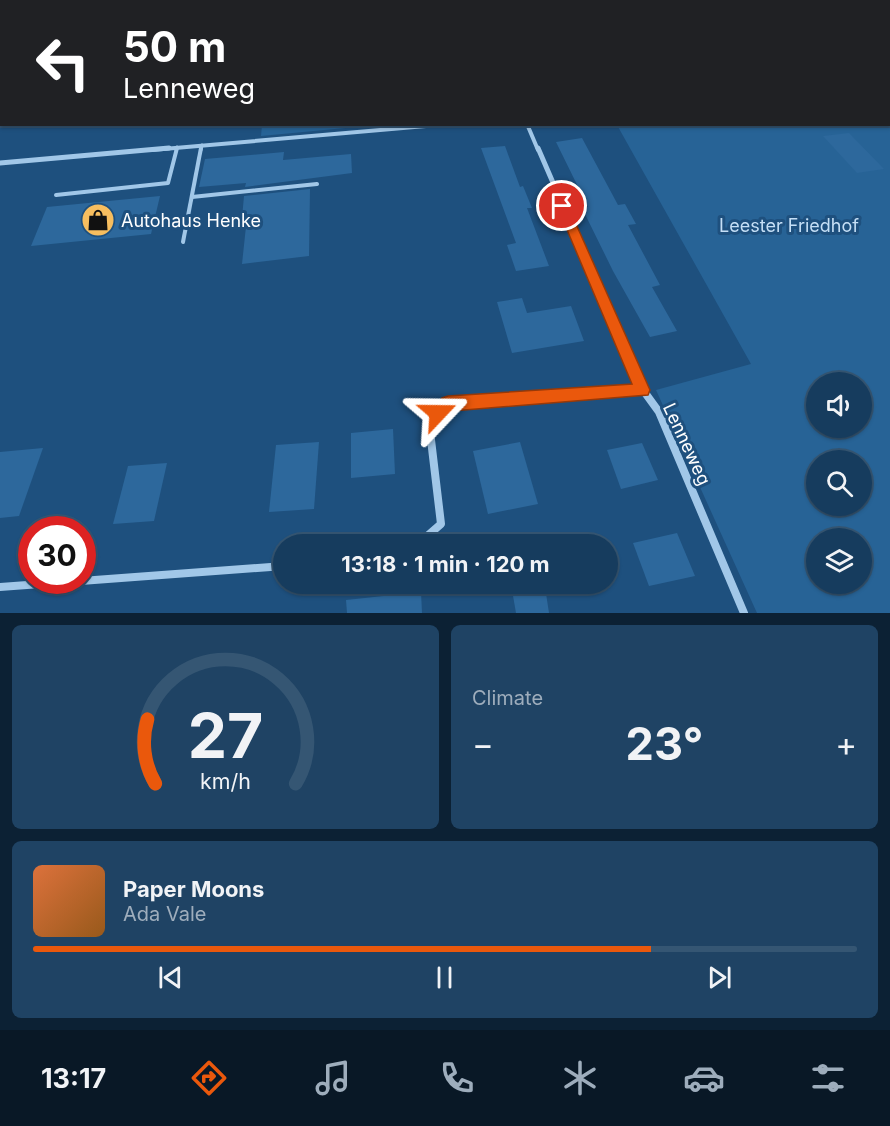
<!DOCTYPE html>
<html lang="en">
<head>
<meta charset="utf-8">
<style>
  :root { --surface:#163c5e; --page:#1f4364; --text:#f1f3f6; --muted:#9eadbc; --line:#355673; --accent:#ea580c }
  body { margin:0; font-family:Inter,sans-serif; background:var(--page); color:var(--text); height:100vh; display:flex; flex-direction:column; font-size:22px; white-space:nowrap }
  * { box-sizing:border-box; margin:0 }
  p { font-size:20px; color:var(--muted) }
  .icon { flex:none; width:33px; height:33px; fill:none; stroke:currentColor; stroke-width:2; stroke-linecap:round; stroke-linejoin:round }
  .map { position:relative; height:613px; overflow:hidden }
  .drawer { display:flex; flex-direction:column; gap:12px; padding:12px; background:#0c2134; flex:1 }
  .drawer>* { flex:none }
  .top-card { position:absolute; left:0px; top:0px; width:891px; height:126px; box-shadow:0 2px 4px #0004,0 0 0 2px var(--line); background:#202124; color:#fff; overflow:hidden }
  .tools { position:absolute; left:806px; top:372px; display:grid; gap:12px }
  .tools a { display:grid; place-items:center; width:66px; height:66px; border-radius:50%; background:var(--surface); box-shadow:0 2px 4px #0004,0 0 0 2px var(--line); font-size:30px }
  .speed { position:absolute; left:18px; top:516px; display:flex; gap:12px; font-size:30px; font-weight:700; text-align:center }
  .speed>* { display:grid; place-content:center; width:78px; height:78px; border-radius:50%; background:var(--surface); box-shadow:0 2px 4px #0004,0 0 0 2px var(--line); line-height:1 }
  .speed .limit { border:9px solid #d22; background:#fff; color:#111 }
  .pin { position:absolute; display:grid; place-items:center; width:51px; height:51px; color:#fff; margin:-26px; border:3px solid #fff; border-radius:50%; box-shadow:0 2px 6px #0007 }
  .me { position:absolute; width:66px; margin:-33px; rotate:67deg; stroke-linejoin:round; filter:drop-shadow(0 0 4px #0008) }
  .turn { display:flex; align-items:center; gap:21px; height:126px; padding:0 24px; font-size:27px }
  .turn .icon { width:78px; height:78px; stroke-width:2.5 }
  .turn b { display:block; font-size:42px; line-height:51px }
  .big { font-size:45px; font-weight:700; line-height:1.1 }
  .drawer .tile { flex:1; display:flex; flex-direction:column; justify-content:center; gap:9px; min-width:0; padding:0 21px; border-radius:9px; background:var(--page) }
  .drawer .dial { align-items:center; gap:0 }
  .dial svg { height:156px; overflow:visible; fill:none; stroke:var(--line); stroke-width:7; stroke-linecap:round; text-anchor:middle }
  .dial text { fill:var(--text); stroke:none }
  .song { display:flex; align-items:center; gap:18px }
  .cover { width:72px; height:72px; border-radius:9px; background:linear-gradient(135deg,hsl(20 70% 55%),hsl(30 70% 35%)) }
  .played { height:6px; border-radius:3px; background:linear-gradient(90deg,var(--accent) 75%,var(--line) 75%) }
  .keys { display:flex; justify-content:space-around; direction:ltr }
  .heat { display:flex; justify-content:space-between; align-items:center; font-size:33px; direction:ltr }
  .drawer .tiles { flex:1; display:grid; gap:12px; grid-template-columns:1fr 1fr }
  .tile:last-child { grid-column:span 2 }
  .trip { position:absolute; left:273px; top:534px; width:345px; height:60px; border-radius:30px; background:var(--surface); box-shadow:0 2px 4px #0004,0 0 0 2px var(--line); font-weight:700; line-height:60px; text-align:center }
  .tabs { display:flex; height:96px; justify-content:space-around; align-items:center; background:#091826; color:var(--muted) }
  .tabs .icon { width:42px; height:42px }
  .tabs .selected { color:var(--accent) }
  .tabs b { font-size:27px; color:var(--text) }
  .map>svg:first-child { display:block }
  .green { fill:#276396; fill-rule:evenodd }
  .building { fill:#2d689c }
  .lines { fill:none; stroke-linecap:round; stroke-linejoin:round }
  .service-far1 { stroke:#a1c7e8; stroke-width:3 }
  .service { stroke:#a1c7e8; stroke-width:4 }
  .minor-far2 { stroke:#a1c7e8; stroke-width:4 }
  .minor-far1 { stroke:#a1c7e8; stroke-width:5 }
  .minor { stroke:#a1c7e8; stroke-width:8 }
  .secondary { fill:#cbe2f6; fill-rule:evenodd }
  .route { fill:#ea580c; stroke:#983908; stroke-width:1.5 }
  .labels { text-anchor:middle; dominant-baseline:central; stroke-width:6; stroke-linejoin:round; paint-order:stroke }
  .poi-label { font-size:18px; fill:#fff; stroke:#1e507e; text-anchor:start }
  .park-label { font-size:18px; fill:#c5dff6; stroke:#1e507e }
  .street-label { font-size:18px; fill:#fff; stroke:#1e507e }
</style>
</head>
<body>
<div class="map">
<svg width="890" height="613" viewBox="0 0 890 613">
  <rect width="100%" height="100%" fill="#1e507e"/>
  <g class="green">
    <path d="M890 94V613H757L656 390 751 364 617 125 890 124ZM816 382H861V428H816ZM816 460H861V506H816ZM816 538H861V584H816Z"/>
    <polygon points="262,125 262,124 377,125 261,136"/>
  </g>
  <g class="building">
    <polygon points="849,133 884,169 857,173 823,136"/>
    <polygon points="582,138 618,205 625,204 636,224 628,225 660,285 652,287 677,331 650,337 613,271 582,208 588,207 556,142"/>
    <polygon points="505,146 520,187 523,186 532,208 527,208 549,266 516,271 507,245 516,243 481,148"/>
    <polygon points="284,152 283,160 351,154 352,173 245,187 246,183 199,187 205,159"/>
    <polygon points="310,189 309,256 242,264 247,217 242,218 244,196"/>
    <polygon points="160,196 151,234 31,246 47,207"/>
    <polygon points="522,298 527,313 571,306 584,341 512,353 497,302"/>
    <polygon points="393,429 395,474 351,478 351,433"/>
    <polygon points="319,442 314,509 269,512 276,445"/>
    <polygon points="520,442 538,504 488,514 473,451"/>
    <polygon points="642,443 658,480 621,489 607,450"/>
    <polygon points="43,448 19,516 0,518 0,452"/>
    <polygon points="167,463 154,521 113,524 128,466"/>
    <polygon points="677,533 695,576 649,586 633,543"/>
    <polygon points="545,587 549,613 516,613 512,590"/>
    <polygon points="421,592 422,613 347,613 346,600"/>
  </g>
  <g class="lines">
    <g class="service-far1">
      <polyline points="176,150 177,147"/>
      <polyline points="201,150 202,145"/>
    </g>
    <g class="service">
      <polyline points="56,195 168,183 177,148"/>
      <polyline points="192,197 317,184"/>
      <polyline points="183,242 201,148"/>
    </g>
    <g class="minor-far2">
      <polyline points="527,124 538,150"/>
      <polyline points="152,150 449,124"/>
    </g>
    <g class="minor-far1">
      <polyline points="538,148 625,349"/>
      <polyline points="0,163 169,148"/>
    </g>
    <g class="minor">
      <polyline points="624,347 643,390 659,412 744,613"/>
      <polyline points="418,544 441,524 429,423 448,404 643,390"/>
      <polyline points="0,587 284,566"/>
    </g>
    <polygon class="secondary" points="872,0 880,0 881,2 873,2"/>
  </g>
  <polygon class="route" points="562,202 568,206 650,390 648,395 452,411 438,421 433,419 431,413 442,398 448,396 632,384 557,206"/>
  <defs>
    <symbol id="shop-disc" viewBox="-11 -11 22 22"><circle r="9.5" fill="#f7be5f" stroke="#1e507e"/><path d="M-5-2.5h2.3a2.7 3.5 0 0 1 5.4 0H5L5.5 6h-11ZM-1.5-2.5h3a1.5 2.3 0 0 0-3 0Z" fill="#111"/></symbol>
  </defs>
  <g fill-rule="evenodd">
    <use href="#shop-disc" x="79" y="201" width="38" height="38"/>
  </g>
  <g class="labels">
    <g class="poi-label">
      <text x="121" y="220">Autohaus Henke</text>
    </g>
    <g class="park-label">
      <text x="789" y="225">Leester Friedhof</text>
    </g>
    <g class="street-label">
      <text transform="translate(687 444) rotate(65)">Lenneweg</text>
    </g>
  </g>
</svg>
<div class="tools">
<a><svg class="icon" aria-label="sound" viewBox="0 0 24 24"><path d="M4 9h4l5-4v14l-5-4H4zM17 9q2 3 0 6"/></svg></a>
<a><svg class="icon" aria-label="search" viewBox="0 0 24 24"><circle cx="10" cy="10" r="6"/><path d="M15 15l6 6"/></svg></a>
<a><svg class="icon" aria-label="layers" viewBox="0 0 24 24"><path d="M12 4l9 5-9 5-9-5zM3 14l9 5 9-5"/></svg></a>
</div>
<div class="speed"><div class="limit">30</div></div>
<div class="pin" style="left:562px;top:206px;background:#d93025"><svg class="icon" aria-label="arrive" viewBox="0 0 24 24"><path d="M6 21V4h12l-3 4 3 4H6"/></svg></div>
<svg class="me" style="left:438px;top:413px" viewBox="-20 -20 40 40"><path d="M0-17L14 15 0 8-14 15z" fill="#ea580c" stroke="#fff" stroke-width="4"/></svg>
<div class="trip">13:18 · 1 min · 120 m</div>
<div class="top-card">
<div class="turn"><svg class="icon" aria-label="left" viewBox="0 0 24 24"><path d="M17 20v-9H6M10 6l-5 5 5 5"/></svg><div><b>50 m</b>Lenneweg</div></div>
</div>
</div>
<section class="drawer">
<div class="tiles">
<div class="tile dial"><svg viewBox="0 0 100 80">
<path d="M14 69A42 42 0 1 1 86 69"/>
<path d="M14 69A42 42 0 0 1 10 36" stroke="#ea580c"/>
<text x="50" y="56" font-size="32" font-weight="700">27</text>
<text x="50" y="72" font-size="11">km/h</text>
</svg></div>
<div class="tile"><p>Climate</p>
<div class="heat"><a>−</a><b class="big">23°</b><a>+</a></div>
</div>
<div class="tile">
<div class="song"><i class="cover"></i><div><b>Paper Moons</b><p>Ada Vale</p></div></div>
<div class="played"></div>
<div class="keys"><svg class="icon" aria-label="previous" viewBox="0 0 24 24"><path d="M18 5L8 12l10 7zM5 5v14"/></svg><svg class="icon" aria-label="pause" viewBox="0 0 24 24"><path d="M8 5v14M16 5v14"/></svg><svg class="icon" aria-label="next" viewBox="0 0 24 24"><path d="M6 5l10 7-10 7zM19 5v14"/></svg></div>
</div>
</div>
</section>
<nav class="tabs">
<b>13:17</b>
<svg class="icon selected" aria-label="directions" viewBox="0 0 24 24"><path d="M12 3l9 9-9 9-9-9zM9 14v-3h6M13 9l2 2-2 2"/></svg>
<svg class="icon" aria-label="music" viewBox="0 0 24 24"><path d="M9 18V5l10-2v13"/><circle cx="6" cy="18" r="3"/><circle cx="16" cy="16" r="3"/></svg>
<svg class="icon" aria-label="phone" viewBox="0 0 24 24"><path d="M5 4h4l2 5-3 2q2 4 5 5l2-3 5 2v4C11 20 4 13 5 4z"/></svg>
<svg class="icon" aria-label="climate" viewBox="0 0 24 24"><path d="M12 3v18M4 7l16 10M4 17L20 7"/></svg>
<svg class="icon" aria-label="car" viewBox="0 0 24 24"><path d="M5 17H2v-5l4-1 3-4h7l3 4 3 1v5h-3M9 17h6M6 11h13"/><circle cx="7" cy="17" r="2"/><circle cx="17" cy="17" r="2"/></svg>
<svg class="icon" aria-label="filters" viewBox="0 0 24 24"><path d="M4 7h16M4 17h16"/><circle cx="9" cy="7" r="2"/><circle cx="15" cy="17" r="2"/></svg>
</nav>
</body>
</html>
